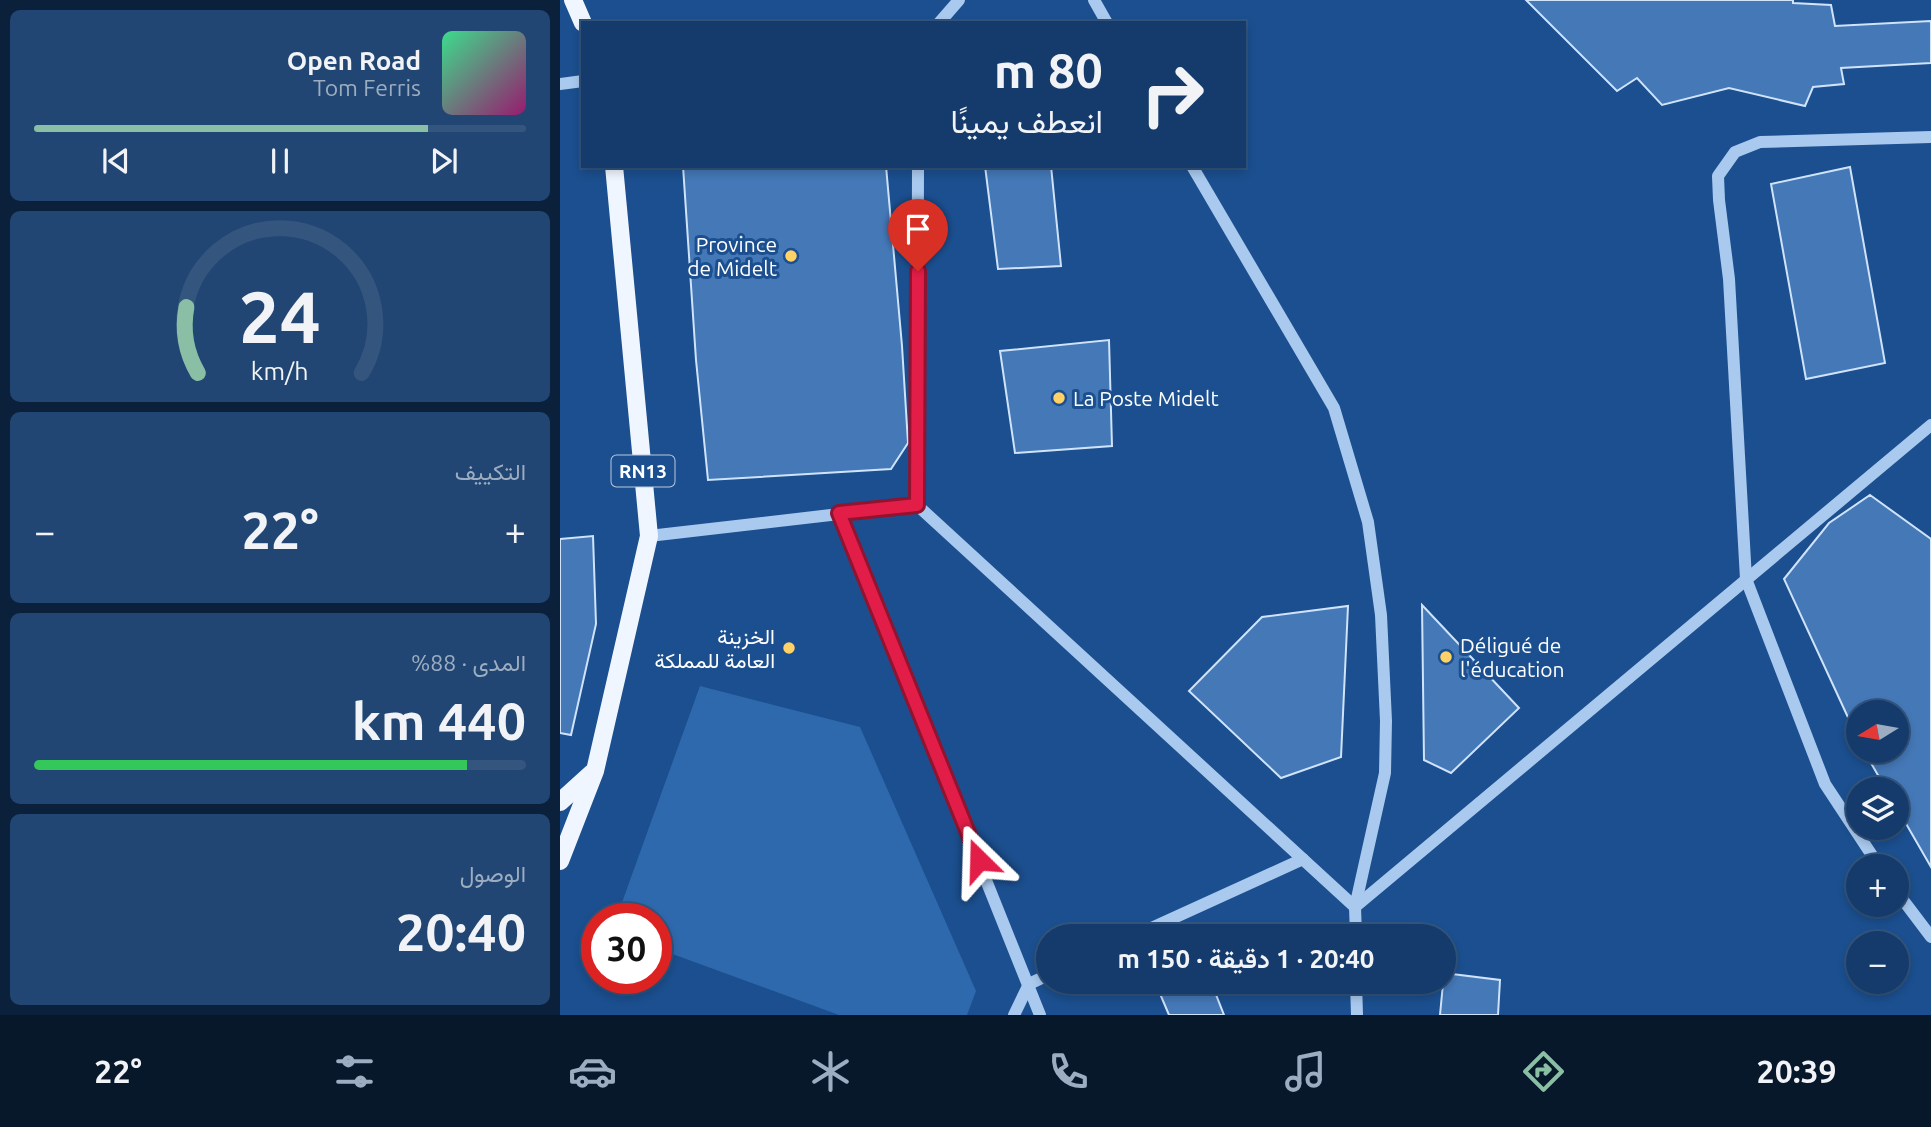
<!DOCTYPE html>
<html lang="ar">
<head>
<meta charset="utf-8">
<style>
  :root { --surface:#143b6b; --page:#214673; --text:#f1f3f6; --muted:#9dadc1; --line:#33557e; --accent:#8abfa5 }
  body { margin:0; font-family:Ubuntu,Vazirmatn,sans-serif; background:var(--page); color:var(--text); direction:rtl; height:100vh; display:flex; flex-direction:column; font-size:26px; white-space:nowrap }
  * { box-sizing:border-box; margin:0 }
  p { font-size:23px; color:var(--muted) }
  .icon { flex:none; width:38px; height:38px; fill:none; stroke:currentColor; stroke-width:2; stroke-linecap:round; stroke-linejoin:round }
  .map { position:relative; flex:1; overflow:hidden; direction:ltr }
  .sheet { display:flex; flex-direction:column; gap:10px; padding:10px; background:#0b203b; width:560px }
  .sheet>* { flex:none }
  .top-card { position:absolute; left:21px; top:21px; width:665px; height:147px; border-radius:0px; box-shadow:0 4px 10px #0003,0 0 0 2px var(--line); direction:rtl; background:#143b6b; color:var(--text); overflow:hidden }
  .needle { width:46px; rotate:259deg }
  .fabs { position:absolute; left:1286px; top:700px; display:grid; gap:14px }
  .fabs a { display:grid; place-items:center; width:63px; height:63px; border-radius:50%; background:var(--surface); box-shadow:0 4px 10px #0003,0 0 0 2px var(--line); font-size:35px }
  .speed { position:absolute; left:21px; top:903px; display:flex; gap:14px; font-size:35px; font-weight:700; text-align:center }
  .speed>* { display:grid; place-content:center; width:91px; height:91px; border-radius:50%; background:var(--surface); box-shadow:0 4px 10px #0003,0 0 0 2px var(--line); line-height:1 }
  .speed .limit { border:10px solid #d22; background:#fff; color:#111 }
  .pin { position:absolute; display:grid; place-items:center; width:60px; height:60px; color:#fff; margin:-72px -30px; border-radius:50% 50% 50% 0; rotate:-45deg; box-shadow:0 0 7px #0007 }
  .pin .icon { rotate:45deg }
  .me { position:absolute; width:77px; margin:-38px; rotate:338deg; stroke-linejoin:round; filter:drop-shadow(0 0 5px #0008) }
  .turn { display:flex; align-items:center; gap:24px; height:147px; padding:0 28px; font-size:32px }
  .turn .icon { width:91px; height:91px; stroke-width:2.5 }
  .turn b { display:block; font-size:49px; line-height:60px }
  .big { font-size:52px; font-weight:600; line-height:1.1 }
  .sheet .widget { flex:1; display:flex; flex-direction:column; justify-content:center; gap:10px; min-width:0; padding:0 24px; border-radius:10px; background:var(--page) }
  .sheet .dial { align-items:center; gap:0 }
  .dial svg { height:182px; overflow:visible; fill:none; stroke:var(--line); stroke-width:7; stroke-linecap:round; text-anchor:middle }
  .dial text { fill:var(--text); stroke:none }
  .song { display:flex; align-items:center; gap:21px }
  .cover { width:84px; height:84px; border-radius:10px; background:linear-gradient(135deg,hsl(150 70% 55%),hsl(320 70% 35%)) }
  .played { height:7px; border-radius:4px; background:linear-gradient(90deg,var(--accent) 80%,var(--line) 80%) }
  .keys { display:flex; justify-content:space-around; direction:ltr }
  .heat { display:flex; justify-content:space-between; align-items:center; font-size:38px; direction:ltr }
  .charge { height:10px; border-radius:5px; background:linear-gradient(90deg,#34c759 88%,var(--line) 0) }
  .trip { position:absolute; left:476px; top:924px; width:420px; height:70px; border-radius:35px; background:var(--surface); box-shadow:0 4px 10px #0003,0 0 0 2px var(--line); font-weight:600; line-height:70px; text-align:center; direction:rtl }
  .tab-bar { display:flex; height:112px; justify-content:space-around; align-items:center; background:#08182b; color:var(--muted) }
  .tab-bar .icon { width:49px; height:49px }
  .tab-bar .current { color:var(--accent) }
  .tab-bar b { font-size:32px; color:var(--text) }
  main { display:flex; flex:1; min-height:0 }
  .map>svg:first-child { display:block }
  .green { fill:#2e69ad }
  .building { fill:#4478b7; stroke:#cfe3fa; stroke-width:2 }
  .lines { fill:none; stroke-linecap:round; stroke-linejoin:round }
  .minor { stroke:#a9c9ee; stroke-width:12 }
  .major { stroke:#f0f6ff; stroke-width:18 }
  .route-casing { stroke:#92132f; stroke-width:18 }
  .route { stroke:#e11d48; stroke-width:12 }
  .poi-dot { fill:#ffd166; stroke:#1b4f8f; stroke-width:2.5 }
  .labels { text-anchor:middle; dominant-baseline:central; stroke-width:6; stroke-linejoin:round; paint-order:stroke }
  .shield { fill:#1b4f8f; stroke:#bbcadd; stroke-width:2 }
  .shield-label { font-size:19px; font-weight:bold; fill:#fff }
  .poi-label { font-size:21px; fill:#fff; stroke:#1b4f8f; text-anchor:end }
</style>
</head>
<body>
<main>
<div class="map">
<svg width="1371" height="1015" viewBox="0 0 1371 1015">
  <rect width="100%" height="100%" fill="#1b4f8f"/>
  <polygon class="green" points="140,686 300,727 416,991 407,1015 279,1015 96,948 96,919 56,919"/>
  <g class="building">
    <polygon points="966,0 1233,0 1233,3 1271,5 1275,26 1371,21 1371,63 1281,68 1284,84 1253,87 1245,106 1169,88 1102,105 1077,78 1057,91"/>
    <polygon points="123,166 326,166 342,346 348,443 331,469 148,480 136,360"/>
    <polygon points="425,166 491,166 501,266 438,269"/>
    <polygon points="1290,167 1325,363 1246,379 1211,184"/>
    <polygon points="549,340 552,446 455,453 440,351"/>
    <polygon points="1310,495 1371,539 1371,867 1337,808 1337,789 1326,789 1304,751 1337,751 1337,712 1298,712 1298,739 1224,579 1269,523"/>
    <polygon points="33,536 36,624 11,735 0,733 0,539"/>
    <polygon points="862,605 959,708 891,773 864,760"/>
    <polygon points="788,606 781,757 721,778 629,691 702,617"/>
    <polygon points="884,973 940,980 938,1015 880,1015"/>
    <polygon points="595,982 651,982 664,1015 609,1015"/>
  </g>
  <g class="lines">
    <g class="minor">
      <polyline points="534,0 547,23"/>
      <polyline points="379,23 399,0"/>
      <polyline points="0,84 23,81"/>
      <polyline points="358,166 357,505 795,907 1371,425"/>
      <polyline points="632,166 774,408 808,522 821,615 826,721 825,773 795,907 796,936"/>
      <polyline points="279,513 480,1015"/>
      <polyline points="89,536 357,505"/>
      <polyline points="1319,866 1265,784 1186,579 1169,279 1159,200 1158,176 1175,152 1200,142 1371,137"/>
      <polyline points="1337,892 1371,937"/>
      <polyline points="574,936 743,859"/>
      <polyline points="796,982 797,1015"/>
      <polyline points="454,1015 469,984 488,975"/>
    </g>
    <g class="major">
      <polyline points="13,0 23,23"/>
      <polyline points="0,802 32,773"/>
      <polyline points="0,861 35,771 89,536 54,166"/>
    </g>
  </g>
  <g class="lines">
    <defs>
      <polyline id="route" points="358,271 357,505 279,513 419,860"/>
    </defs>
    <use href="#route" class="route-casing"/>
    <use href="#route" class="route"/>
  </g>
  <g class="poi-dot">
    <circle cx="231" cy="256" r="7"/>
    <circle cx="499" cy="398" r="7"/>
    <circle cx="229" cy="648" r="7"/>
    <circle cx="886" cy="657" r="7"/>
  </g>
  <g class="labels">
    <rect class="shield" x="51.5" y="455.5" width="63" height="31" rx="5"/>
    <g class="shield-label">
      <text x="83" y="471">RN13</text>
    </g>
    <g class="poi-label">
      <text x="217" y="244">Province<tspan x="217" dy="24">de Midelt</tspan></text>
      <text x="513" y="398" text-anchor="start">La Poste Midelt</text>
      <text x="215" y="636">الخزينة<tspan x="215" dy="24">العامة للمملكة</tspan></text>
      <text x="900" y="645" text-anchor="start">Déligué de<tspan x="900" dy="24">l'éducation</tspan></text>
    </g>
  </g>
</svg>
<div class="fabs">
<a><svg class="needle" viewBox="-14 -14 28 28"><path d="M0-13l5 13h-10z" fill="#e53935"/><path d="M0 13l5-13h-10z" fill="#9dadc1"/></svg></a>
<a><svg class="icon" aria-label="layers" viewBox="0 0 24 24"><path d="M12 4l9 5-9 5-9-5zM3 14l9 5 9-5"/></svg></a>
<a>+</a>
<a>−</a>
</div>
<div class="speed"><div class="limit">30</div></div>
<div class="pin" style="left:358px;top:271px;background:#d93025"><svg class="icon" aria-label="arrive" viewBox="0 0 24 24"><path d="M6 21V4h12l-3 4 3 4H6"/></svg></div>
<svg class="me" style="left:419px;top:860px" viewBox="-20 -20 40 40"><path d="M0-17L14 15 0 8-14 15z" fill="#e11d48" stroke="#fff" stroke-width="4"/></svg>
<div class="trip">20:40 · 1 دقيقة · 150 m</div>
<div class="top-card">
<div class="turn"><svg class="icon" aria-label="right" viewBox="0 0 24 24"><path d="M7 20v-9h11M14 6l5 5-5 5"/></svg><div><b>80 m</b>انعطف يمينًا</div></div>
</div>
</div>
<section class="sheet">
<div class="widget">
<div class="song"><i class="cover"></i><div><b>Open Road</b><p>Tom Ferris</p></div></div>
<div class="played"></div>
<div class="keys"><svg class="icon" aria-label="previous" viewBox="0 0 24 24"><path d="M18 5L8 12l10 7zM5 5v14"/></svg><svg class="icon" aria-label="pause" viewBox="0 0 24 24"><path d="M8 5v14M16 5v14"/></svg><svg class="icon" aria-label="next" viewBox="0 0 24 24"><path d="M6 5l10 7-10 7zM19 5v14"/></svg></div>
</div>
<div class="widget dial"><svg viewBox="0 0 100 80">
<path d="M14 69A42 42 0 1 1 86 69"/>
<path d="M14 69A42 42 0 0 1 9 40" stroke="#8abfa5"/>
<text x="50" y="56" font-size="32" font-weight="700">24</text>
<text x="50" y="72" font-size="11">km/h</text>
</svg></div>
<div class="widget"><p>التكييف</p>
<div class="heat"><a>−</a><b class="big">22°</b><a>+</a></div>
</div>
<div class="widget"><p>المدى · 88%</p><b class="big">440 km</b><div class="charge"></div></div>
<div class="widget"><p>الوصول</p><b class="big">20:40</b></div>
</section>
</main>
<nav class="tab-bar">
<b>20:39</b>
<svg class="icon current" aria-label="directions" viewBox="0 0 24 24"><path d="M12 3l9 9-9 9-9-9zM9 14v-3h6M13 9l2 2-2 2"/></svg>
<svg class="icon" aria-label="music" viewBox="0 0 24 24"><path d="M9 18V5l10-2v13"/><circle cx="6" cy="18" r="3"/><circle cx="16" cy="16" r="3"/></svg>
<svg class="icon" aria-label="phone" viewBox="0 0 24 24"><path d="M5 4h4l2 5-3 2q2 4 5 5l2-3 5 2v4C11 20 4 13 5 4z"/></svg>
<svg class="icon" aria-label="climate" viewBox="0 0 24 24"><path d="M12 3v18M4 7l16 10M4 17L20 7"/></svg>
<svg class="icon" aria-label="car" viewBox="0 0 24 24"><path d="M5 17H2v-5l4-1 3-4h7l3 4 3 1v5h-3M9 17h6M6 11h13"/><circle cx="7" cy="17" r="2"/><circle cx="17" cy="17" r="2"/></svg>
<svg class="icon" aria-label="filters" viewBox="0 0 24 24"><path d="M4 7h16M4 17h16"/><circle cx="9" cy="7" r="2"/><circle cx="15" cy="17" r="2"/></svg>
<b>22°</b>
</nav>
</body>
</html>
